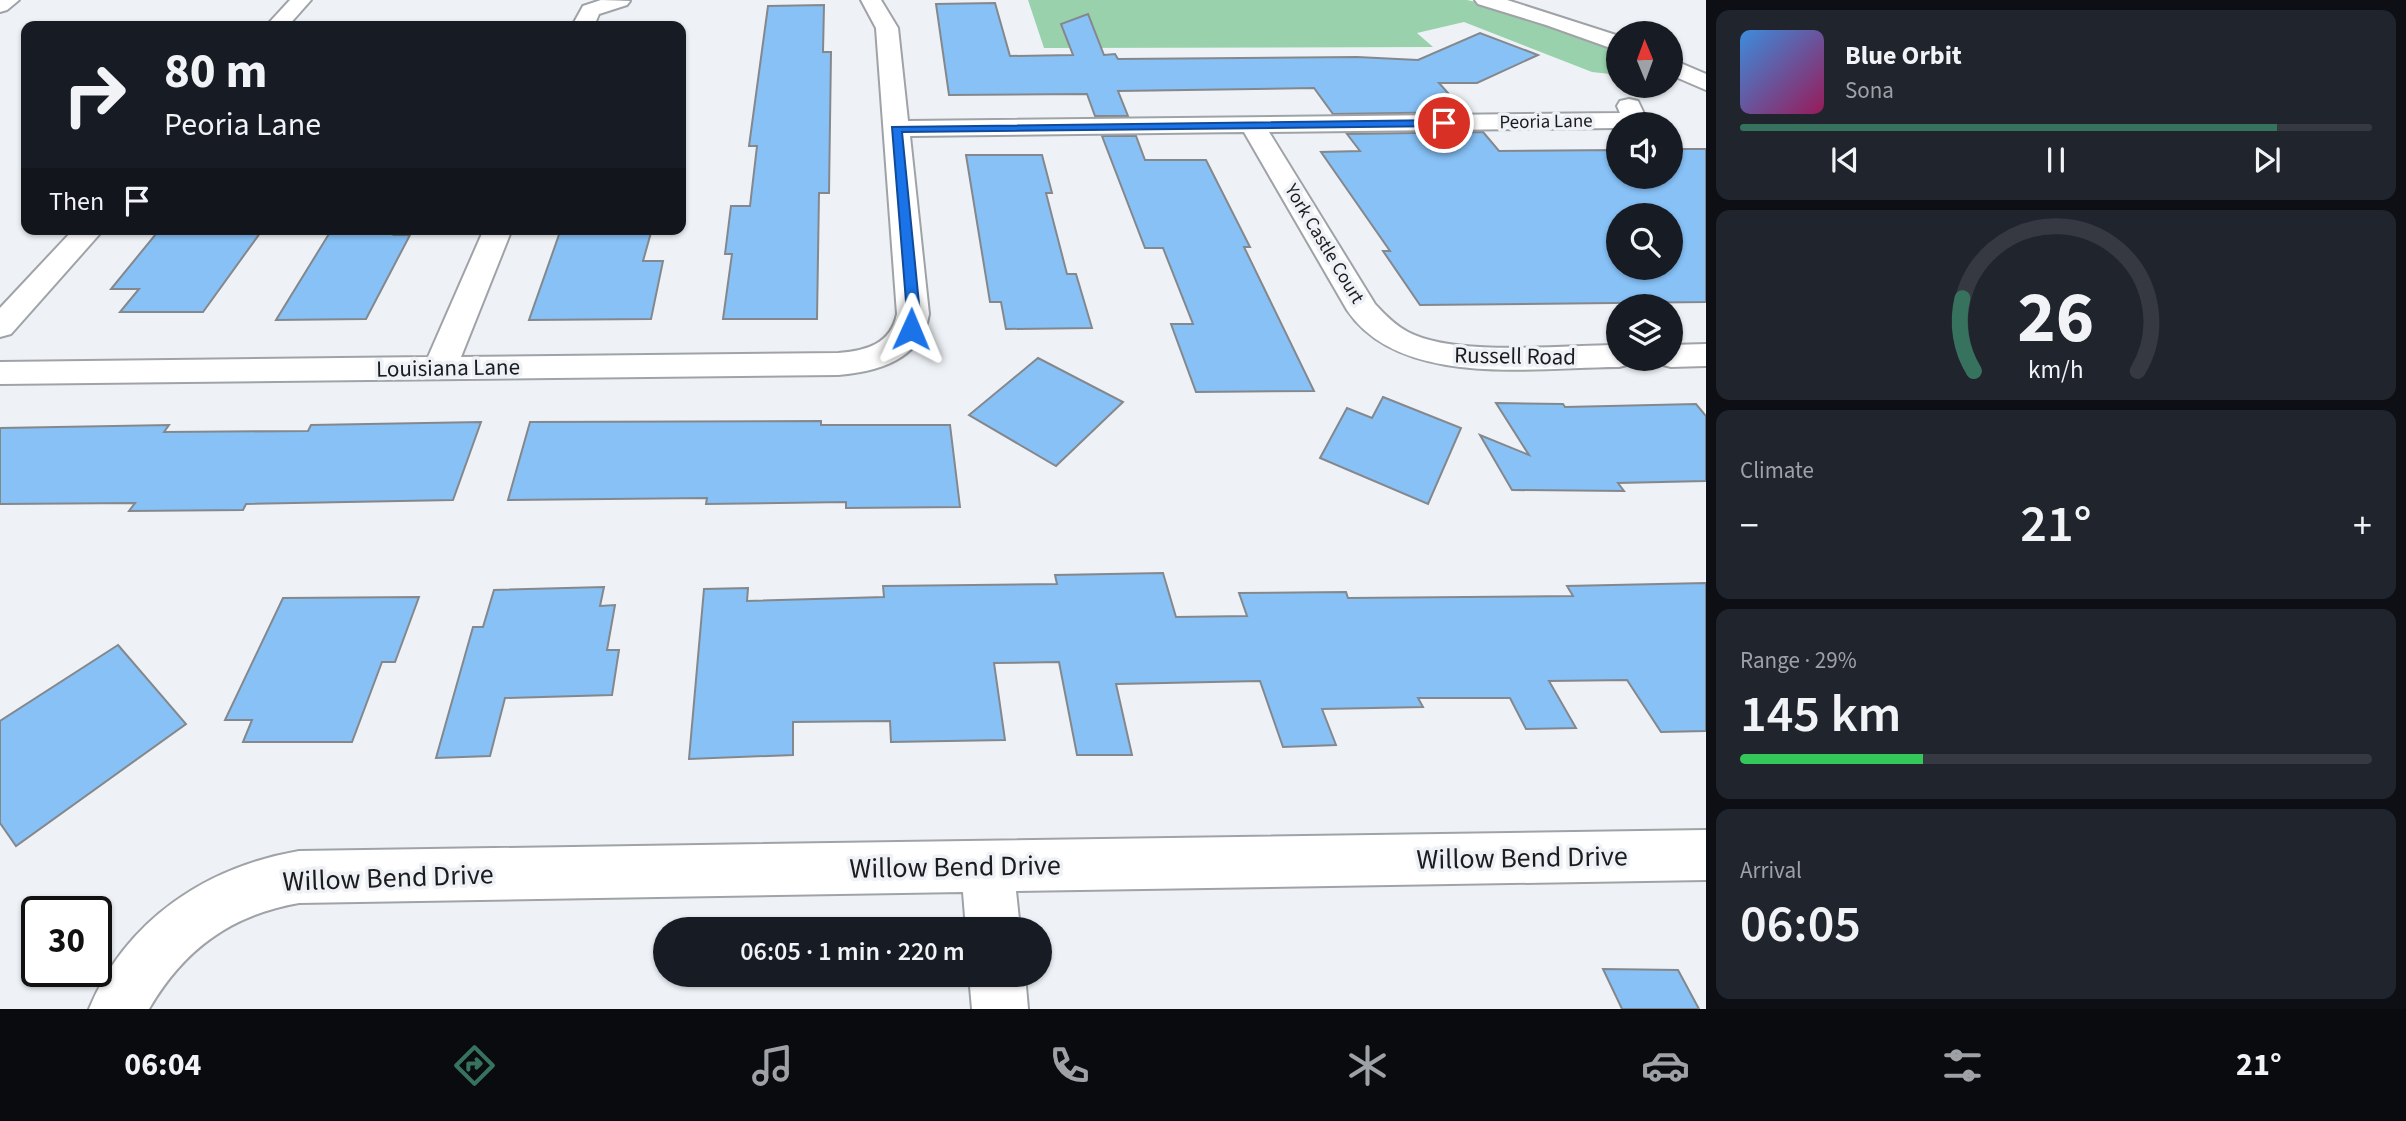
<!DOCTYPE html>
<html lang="en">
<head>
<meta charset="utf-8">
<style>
  :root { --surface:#171b24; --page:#20242c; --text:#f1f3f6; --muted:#9ea1a6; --line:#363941; --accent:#36725e }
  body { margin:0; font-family:"Source Sans 3",sans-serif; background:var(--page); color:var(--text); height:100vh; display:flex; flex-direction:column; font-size:26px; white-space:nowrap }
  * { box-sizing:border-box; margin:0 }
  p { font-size:23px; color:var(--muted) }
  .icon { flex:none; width:38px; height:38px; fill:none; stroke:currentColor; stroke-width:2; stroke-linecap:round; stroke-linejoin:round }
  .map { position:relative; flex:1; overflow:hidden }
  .panel { display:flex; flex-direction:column; gap:10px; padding:10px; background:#0d0f14; width:700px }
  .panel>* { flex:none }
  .top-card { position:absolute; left:21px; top:21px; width:665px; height:214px; border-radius:14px; box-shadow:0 2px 5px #0004; background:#171b24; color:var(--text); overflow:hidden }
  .needle { width:46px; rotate:359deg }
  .fabs { position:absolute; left:1606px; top:21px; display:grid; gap:14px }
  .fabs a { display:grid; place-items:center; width:77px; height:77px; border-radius:50%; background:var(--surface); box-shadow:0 2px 5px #0004; font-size:35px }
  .speed { position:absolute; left:21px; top:896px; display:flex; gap:14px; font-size:35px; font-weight:700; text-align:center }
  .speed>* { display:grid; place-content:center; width:91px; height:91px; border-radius:50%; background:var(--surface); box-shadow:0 2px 5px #0004; line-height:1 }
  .speed .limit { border:4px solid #111; border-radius:10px; background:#fff; color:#111 }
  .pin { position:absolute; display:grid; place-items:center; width:60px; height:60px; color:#fff; margin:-30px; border:4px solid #fff; border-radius:50%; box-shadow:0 2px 7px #0007 }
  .me { position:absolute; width:77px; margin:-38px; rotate:1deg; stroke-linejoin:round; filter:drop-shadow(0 0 5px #0008) }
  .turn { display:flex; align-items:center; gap:24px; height:147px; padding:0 28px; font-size:32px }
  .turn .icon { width:91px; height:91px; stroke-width:2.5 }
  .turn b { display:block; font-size:49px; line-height:60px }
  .then { display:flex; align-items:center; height:66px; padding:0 28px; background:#0003; gap:14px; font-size:26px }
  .big { font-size:52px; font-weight:600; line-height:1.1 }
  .panel .card { flex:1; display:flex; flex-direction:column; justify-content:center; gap:10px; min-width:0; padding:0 24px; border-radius:14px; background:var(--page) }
  .panel .dial { align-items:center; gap:0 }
  .dial svg { height:182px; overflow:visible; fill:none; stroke:var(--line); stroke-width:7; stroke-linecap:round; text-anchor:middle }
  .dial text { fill:var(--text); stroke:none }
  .song { display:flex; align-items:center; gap:21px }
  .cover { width:84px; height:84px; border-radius:10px; background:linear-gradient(135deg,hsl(210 70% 55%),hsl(330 70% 35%)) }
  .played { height:7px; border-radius:4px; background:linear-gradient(90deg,var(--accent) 85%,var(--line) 85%) }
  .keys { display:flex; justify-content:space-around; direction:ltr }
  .heat { display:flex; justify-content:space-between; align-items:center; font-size:38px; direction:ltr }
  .charge { height:10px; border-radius:5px; background:linear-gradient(90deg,#34c759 29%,var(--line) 0) }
  .trip { position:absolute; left:653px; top:917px; width:399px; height:70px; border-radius:35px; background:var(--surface); box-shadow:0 2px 5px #0004; font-weight:600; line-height:70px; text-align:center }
  .dock { display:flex; height:112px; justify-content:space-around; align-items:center; background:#090b0e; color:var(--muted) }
  .dock .icon { width:49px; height:49px }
  .dock .active { color:var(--accent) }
  .dock b { font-size:32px; color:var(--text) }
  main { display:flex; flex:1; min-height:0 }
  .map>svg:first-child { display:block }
  .green { fill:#98d1ab }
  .building { fill:#87c1f6; stroke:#84888c; stroke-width:2; fill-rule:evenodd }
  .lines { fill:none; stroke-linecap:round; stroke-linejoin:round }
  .minor-casing { stroke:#9fa3a7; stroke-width:4 }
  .tertiary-casing { stroke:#9fa3a7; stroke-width:4 }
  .minor { fill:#fff; fill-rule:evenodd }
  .tertiary { fill:#fff; fill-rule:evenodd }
  .route { fill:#1a73e8; stroke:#114b97; stroke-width:2 }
  .labels { text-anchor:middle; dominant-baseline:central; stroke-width:7; stroke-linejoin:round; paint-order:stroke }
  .far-street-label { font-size:19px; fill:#1b1c1e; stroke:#eef2f6 }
  .street-label { font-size:23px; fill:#1b1c1e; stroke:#eef2f6 }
  .near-street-label { font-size:28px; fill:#1b1c1e; stroke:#eef2f6 }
</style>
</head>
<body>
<main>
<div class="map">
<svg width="1706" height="1009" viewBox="0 0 1706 1009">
  <rect width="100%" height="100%" fill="#eef2f6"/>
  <polygon class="green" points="1028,0 1467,0 1494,6 1619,50 1619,75 1592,72 1464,22 1417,33 1433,47 1044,48"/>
  <g class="building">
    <polygon points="995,3 1010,56 1073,55 1061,24 1088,14 1104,55 1115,54 1118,59 1357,57 1418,60 1480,33 1538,55 1477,83 1439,83 1465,112 1333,114 1314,88 1118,91 1128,116 1095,116 1087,94 949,95 936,4"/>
    <polygon points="824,5 823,52 831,52 829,193 819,193 817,319 723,319 732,254 725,254 731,206 750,206 757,146 749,146 768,6"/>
    <path d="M1483 132 1499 151 1619 150V177H1671V149H1706V302L1420 305 1383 251H1390L1321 152 1360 151 1347 134ZM1619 215H1671V268H1619Z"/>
    <polygon points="1102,136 1136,136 1145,160 1206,160 1250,247 1244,247 1314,391 1196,392 1171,324 1193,324 1163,248 1145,248"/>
    <polygon points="966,155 1042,155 1052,193 1046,193 1067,274 1076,274 1092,328 1006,329 1001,302 990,302"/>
    <polygon points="160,229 263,229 203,312 120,312 139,289 111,289"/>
    <polygon points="332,229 398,229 394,235 410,235 366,319 276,320"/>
    <polygon points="561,229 652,229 643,261 663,261 651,319 529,320"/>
    <polygon points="1038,358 1123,402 1056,466 969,415"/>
    <polygon points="1383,397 1461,428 1428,504 1320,458 1347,408 1372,418"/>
    <polygon points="1496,403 1563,404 1565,407 1696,404 1706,416 1706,481 1618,483 1624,491 1512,490 1480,435 1529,455"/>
    <polygon points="821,421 821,425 950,425 960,507 846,508 846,502 706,504 707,498 508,500 530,422"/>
    <polygon points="481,422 453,500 246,504 243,510 129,511 135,503 0,504 0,428 169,425 164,432 308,431 311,425"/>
    <polygon points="1163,573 1176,617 1247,616 1239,593 1346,592 1348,598 1573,596 1567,586 1706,583 1706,731 1661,732 1627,680 1549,681 1576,728 1526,729 1510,698 1418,698 1423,707 1322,709 1336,745 1283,747 1260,681 1116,684 1132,755 1077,755 1059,662 994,663 1005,740 891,742 890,721 793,722 793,755 689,759 704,589 748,588 747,601 884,597 883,586 1057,584 1055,575"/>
    <polygon points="604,587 600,606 615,605 607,650 619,650 612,695 505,698 490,756 436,758 473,627 483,627 494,590"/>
    <polygon points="419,597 395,662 382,662 352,742 243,742 252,720 225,720 283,598"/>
    <polygon points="118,645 186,724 16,846 0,823 0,721"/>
    <polygon points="1603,969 1678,970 1699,1009 1622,1009"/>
  </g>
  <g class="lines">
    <defs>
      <g id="minor">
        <polygon points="0,0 19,0 7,10 0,12"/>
        <polygon points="290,0 311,0 288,26 266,26"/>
        <polygon points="601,0 630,1 627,5 599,14 594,26 572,26 583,6"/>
        <path d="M861 0H881L898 28 908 121 1620 113 1617 106 1620 101 1629 99 1638 101 1647 120 1644 124H1619V128L1269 132 1375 304C1385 315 1395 325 1408 332 1455 357 1564 345 1619 345V359H1634L1631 364 1619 367C1536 367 1400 389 1347 310L1244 132 910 136 929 314C922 359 878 372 838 375L0 384V362L428 357 484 229H512L461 357 838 353C866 351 891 344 897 314L876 28Z"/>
        <polygon points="74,229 104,229 11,334 0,337 0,308"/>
        <polygon points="1706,344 1706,366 1671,367 1659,364 1656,359 1671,359 1671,345"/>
        <path d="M1706 830V880L1016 891 1020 929H966L963 892 299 903C231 915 184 949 149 1009H89C126 920 206 867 299 851Z"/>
        <polygon points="969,975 1025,975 1028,1009 972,1009"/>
      </g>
      <g id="tertiary">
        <polygon points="1475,0 1507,0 1619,36 1619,51 1546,25 1478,4"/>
        <polygon points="1671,59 1706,74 1706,90 1671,75"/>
      </g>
    </defs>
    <use href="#minor" class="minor-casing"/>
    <use href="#tertiary" class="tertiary-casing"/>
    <use href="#minor" class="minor"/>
    <use href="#tertiary" class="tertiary"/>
  </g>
  <polygon class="route" points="1444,120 1449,123 1448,126 902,132 920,314 916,332 906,332 904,329 907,314 892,127"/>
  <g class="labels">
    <g class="far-street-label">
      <text transform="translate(1546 122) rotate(-1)">Peoria Lane</text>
      <text transform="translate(1324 244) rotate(59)">York Castle Court</text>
    </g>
    <g class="street-label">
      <text transform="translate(1515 356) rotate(1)">Russell Road</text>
      <text transform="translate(448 368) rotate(-1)">Louisiana Lane</text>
    </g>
    <g class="near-street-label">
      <text transform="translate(1522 858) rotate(-1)">Willow Bend Drive</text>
      <text transform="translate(955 867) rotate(-1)">Willow Bend Drive</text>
      <text transform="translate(388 878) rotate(-2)">Willow Bend Drive</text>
    </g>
  </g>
</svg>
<div class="fabs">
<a><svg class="needle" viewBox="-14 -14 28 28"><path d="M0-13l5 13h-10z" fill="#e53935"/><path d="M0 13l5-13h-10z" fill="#9ea1a6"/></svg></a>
<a><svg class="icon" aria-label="sound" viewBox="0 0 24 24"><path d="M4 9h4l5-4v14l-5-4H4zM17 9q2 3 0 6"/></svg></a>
<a><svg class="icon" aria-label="search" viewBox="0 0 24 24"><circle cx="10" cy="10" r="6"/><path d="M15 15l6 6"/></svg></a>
<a><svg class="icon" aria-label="layers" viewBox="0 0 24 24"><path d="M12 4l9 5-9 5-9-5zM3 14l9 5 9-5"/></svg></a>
</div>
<div class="speed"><div class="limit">30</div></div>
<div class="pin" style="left:1444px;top:123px;background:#d93025"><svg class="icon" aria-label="arrive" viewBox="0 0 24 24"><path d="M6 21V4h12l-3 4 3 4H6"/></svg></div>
<svg class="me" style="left:911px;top:329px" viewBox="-20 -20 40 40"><path d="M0-17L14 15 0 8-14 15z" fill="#1a73e8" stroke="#fff" stroke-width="4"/></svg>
<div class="trip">06:05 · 1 min · 220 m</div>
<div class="top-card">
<div class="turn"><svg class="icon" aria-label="right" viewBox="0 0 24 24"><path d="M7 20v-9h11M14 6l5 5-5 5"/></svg><div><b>80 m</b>Peoria Lane</div></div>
<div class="then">Then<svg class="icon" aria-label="arrive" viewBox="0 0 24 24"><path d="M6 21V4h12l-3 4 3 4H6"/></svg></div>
</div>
</div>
<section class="panel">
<div class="card">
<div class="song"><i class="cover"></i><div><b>Blue Orbit</b><p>Sona</p></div></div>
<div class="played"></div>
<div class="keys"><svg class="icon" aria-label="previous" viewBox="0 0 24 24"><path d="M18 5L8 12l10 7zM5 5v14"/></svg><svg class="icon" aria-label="pause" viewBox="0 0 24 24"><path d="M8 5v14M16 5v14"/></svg><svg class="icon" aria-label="next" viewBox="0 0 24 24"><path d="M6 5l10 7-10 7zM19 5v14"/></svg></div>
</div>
<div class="card dial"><svg viewBox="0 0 100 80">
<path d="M14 69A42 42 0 1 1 86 69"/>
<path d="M14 69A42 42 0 0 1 9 37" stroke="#36725e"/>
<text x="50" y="56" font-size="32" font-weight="700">26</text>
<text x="50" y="72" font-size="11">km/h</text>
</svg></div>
<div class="card"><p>Climate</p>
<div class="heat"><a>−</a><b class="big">21°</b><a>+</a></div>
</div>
<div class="card"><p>Range · 29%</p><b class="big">145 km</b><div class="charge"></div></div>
<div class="card"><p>Arrival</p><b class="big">06:05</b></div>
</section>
</main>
<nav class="dock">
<b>06:04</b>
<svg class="icon active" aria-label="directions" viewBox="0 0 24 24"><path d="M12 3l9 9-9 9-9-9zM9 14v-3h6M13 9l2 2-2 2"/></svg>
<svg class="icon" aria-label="music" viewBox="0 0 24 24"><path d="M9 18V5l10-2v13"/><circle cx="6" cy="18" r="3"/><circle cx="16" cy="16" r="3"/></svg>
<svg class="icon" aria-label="phone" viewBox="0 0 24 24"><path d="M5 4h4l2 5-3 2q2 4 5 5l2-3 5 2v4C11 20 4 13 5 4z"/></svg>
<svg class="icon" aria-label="climate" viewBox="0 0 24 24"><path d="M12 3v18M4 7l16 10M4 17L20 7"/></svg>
<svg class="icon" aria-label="car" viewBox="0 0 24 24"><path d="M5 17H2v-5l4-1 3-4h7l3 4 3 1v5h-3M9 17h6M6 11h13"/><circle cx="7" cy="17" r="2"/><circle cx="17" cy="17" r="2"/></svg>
<svg class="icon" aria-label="filters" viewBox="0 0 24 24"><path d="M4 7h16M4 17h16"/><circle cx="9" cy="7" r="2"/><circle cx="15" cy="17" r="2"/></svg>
<b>21°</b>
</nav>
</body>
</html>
